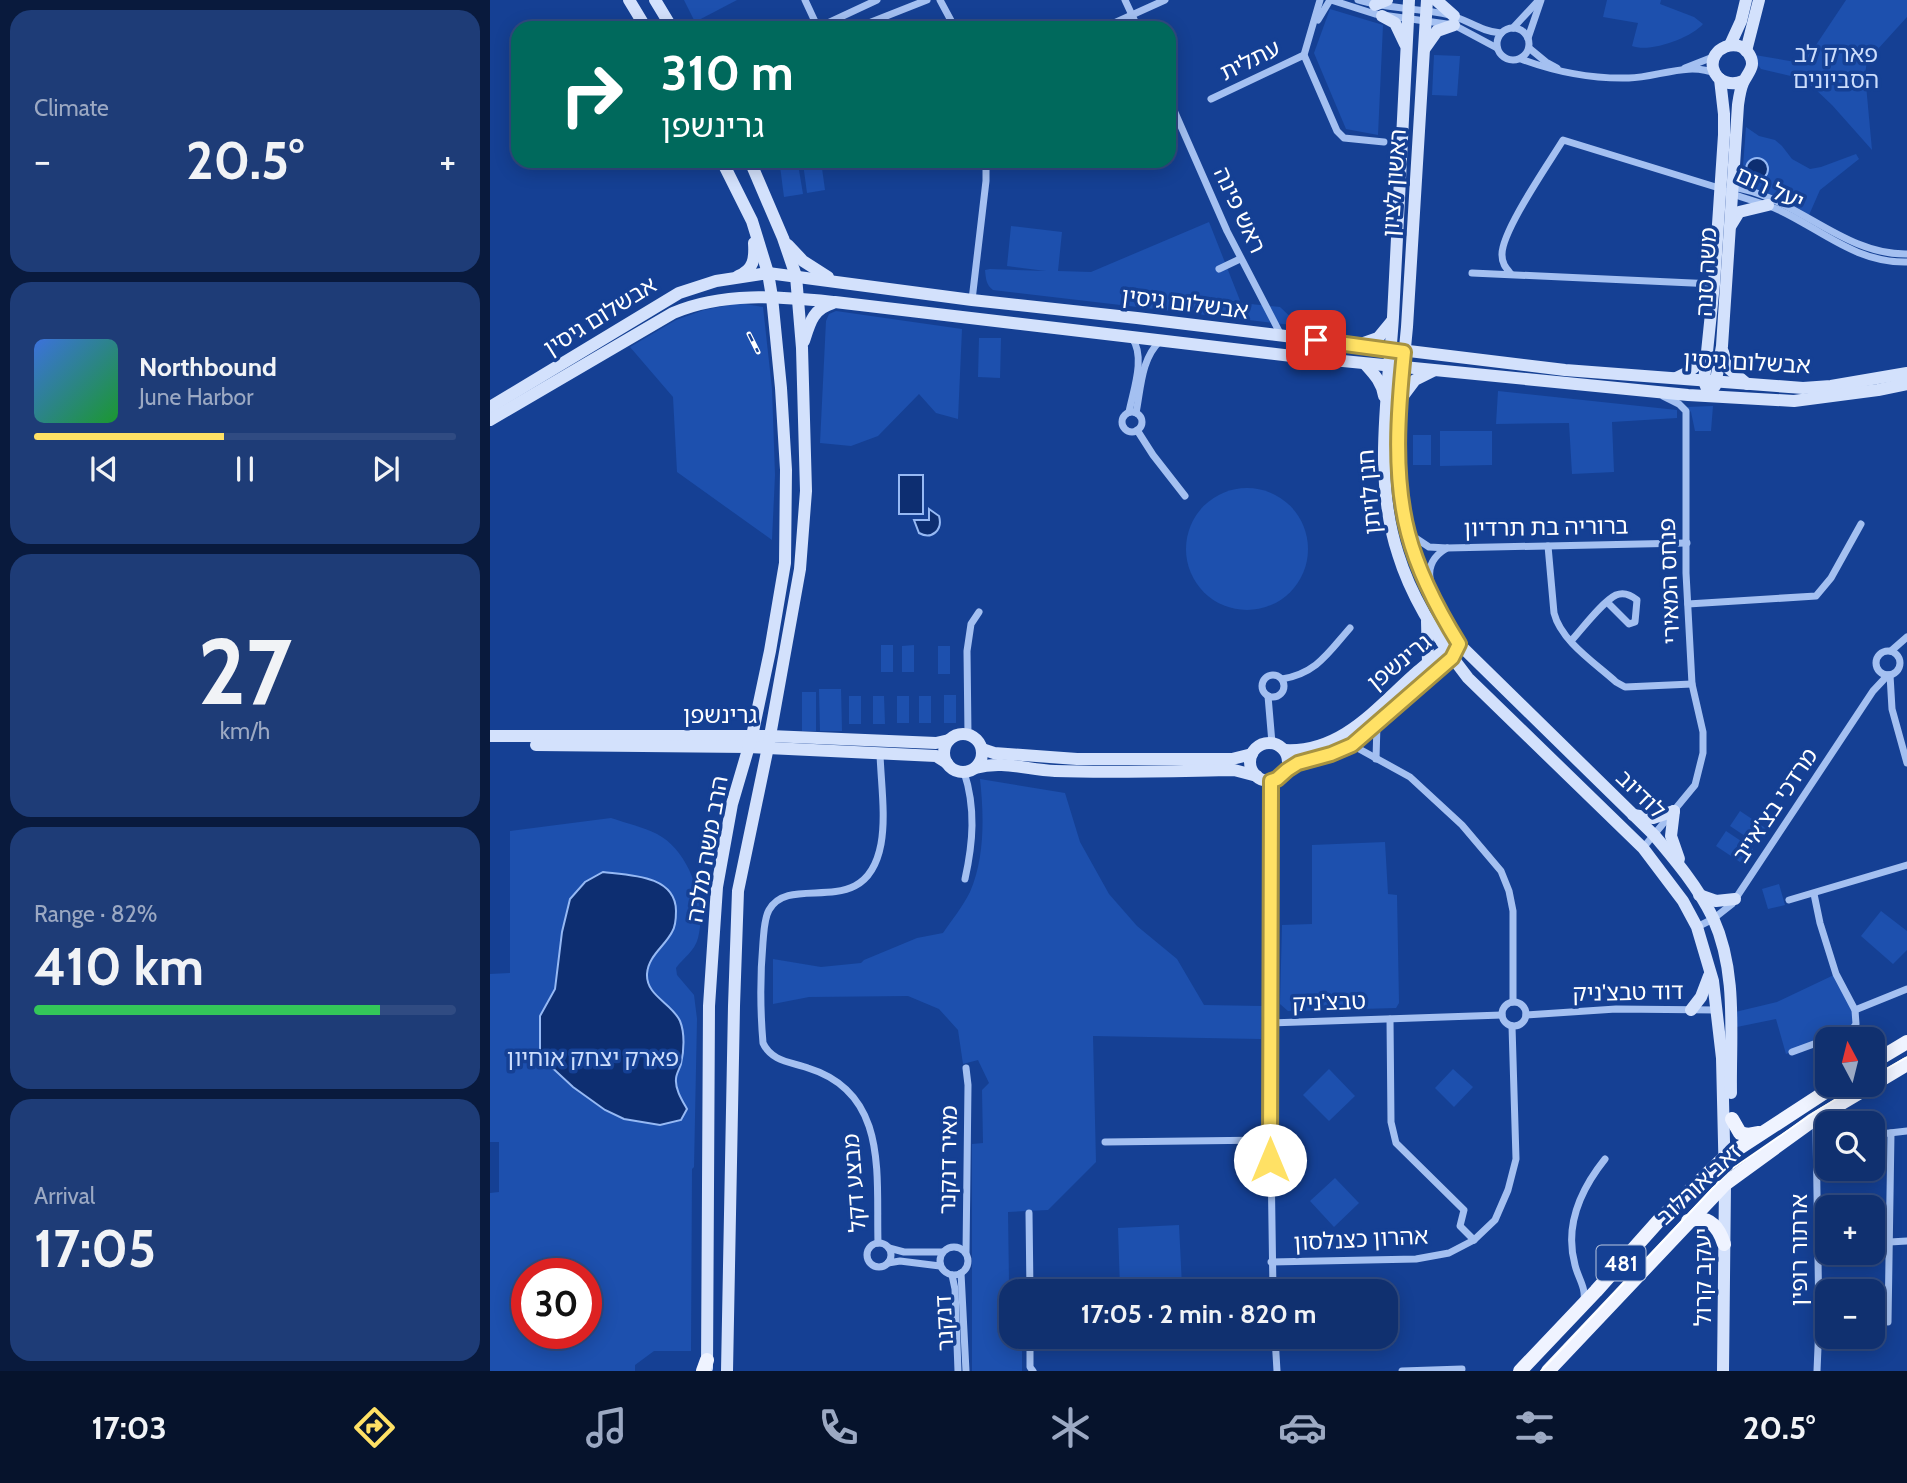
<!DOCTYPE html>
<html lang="en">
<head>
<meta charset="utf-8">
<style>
  :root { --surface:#10306f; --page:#1e3c77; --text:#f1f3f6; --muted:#9ca9c3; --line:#304b82; --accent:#ffe165 }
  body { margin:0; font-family:Cabin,"Noto Sans Hebrew",sans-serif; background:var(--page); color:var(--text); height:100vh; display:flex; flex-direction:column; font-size:26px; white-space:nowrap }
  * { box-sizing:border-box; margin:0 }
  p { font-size:23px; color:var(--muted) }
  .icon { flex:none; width:38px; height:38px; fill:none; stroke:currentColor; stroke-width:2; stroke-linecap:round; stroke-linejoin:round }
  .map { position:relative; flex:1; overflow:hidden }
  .drawer { display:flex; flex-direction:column; gap:10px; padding:10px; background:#091a3d; width:490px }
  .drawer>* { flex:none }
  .top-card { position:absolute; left:21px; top:21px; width:665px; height:147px; border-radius:21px; box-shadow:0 4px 18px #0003,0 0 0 2px var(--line); background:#00695c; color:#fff; overflow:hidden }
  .needle { width:46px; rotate:353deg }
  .tools { position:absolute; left:1325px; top:1027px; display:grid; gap:14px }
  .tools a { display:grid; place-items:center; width:70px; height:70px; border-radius:14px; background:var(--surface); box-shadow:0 4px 18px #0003,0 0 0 2px var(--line); font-size:35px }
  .speed { position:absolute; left:21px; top:1258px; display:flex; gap:14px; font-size:35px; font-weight:700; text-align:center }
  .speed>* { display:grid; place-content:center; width:91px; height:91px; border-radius:50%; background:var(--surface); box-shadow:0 4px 18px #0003,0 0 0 2px var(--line); line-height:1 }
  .speed .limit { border:10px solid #d22; background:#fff; color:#111 }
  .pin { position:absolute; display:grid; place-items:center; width:60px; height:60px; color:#fff; margin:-30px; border-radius:14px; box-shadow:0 4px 10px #0006 }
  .me { position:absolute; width:77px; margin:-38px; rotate:0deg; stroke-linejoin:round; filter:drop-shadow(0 0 5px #0008) }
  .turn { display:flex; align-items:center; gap:24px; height:147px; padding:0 35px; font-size:32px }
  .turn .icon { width:91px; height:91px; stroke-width:2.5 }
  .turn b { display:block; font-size:49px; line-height:60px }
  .big { font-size:52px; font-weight:800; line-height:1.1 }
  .drawer .tile { flex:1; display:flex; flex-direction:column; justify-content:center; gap:10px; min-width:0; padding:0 24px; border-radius:21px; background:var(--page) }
  .drawer .dial { align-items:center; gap:0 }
  .dial b { font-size:91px; line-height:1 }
  .song { display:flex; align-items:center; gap:21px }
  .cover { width:84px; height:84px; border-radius:10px; background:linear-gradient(135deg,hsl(220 70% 55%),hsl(130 70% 35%)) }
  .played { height:7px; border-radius:4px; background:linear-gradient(90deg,var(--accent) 45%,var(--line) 45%) }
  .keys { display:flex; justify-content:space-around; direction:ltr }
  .heat { display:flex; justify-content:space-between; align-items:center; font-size:38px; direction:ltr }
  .charge { height:10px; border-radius:5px; background:linear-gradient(90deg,#34c759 82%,var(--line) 0) }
  .trip { position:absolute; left:509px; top:1279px; width:399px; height:70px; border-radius:21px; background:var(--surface); box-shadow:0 4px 18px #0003,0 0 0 2px var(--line); font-weight:800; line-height:70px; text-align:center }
  .menu { display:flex; height:112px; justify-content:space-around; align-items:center; background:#06132c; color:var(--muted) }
  .menu .icon { width:49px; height:49px }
  .menu .on { color:var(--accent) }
  .menu b { font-size:32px; color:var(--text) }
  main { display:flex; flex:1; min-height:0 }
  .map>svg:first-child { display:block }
  .green { fill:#1d50ae; fill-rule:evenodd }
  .water { fill:#0d2e71; stroke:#96b9f4; stroke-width:2 }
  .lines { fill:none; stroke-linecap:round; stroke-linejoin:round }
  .street { stroke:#a4c0f1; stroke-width:7 }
  .secondary { stroke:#d3e1fc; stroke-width:12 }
  .primary { stroke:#eff3ff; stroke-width:14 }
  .tram { stroke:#fff; stroke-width:2 }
  .rail-casing { stroke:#fff; stroke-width:5 }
  .rail { stroke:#154094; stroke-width:2.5; stroke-dasharray:8; stroke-linecap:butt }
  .route-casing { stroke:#a69242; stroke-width:18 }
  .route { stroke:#ffe165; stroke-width:12 }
  .labels { text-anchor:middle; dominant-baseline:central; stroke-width:7; stroke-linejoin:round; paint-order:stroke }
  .shield { fill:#154094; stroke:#b9c6df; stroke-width:2 }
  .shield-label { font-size:21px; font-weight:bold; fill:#fff }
  .park-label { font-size:23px; fill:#ccddfc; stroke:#154094 }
  .street-label { font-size:23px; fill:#fff; stroke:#154094 }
</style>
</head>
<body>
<main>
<section class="drawer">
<div class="tile"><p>Climate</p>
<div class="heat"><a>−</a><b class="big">20.5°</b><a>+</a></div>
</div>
<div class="tile">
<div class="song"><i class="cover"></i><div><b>Northbound</b><p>June Harbor</p></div></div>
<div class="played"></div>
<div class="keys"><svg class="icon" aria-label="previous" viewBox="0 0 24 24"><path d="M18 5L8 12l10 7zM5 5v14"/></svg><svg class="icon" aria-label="pause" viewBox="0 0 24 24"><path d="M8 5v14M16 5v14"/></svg><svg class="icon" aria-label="next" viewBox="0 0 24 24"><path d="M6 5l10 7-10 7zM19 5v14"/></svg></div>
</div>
<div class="tile dial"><b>27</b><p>km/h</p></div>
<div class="tile"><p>Range · 82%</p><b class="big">410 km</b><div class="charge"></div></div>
<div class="tile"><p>Arrival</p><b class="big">17:05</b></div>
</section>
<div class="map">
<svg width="1417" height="1371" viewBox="0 0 1417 1371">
  <rect width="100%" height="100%" fill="#154094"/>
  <g class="green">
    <polygon points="194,0 247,0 205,22"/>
    <path d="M1117 0H1171L1170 4 1204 17 1213 24C1201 38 1160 53 1142 46L1148 23 1113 17Z"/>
    <polygon points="1356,0 1417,0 1417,17 1377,61 1375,74 1382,150 1342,105 1323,87 1305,77 1271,69 1259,54 1311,63 1324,48"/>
    <polygon points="840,9 893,25 888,135 856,129 824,53"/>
    <polygon points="944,55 970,56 967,96 942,95"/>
    <polygon points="1256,127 1269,136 1285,140 1292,146 1302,159 1320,169 1331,167 1366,154 1369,159 1330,190 1319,215 1300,203 1254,186 1252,179"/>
    <polygon points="331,161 335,190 317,193 313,163"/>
    <polygon points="308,164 313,194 294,197 290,166"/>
    <path d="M719 222 751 303 790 307 810 326 503 290C496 285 496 279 495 270L500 269 556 271 517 266 521 226 572 232 568 271 601 272Z"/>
    <polygon points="249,303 273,307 282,389 285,475 282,540 187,472 183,397 140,347 186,320 214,310"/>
    <polygon points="346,311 472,329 468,419 446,413 429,394 388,436 361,446 330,443 336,321 339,314"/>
    <polygon points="489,338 511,338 510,378 488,377"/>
    <polygon points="1008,391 1187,410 1187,418 1122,422 1124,472 1082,474 1079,423 1006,424"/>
    <polygon points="1223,406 1221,431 1205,431 1201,412 1197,407"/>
    <polygon points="950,431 1002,431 1002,465 950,466"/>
    <rect x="923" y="435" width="18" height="30"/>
    <circle cx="757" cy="549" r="61"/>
    <rect x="391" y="645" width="12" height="27"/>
    <polygon points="424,645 424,672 412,672 412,646"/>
    <rect x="448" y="646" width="12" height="28"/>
    <polygon points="329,689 351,689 352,731 330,731"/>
    <rect x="312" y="692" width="14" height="39"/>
    <rect x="454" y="695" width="12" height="28"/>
    <rect x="359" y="696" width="12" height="28"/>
    <polygon points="383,696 394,696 395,724 383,724"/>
    <rect x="407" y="696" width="12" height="27"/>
    <rect x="429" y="696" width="12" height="27"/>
    <path d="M490 779 575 793 590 842 619 894 647 926 687 959 714 1005 772 1006 771 1039 603 1036 606 1162 558 1210 518 1212 519 1283H532V1291L522 1292V1337H532V1371H482V1144L493 1143 492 1090 499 1083 488 1060 473 1064 468 1030 449 1009 418 996 319 997 283 1004V959L331 967 371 963 374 960 427 938 453 933C462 920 473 906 480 892 495 858 494 815 490 779Z"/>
    <polygon points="1250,811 1277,829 1267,844 1240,826"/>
    <path d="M121 818C136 823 153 827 167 834 200 851 217 904 208 938 205 951 193 958 186 968L187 975 204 995 207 1019 204 1167 202 1169 201 1351H164L145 1365V1371H0V1193L9 1192V1142H0V974L20 973V831ZM37 1274H96V1334H37Z"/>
    <polygon points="1236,831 1263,849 1253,864 1226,846"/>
    <polygon points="895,842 898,894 907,895 909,1003 906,1008 798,1011 790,1004 792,925 822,924 822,845"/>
    <polygon points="1289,884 1295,905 1278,909 1272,889"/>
    <polygon points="1391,911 1417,931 1417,950 1403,964 1371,936"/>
    <polygon points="1346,974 1365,1010 1362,1030 1296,1054 1286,1019 1242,1028 1241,1013 1287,1002"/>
    <polygon points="839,1069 865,1096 839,1121 813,1095"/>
    <polygon points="963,1069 983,1087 964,1107 945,1088"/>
    <polygon points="845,1178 869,1203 844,1227 820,1201"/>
    <polygon points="689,1225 692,1286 630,1288 628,1228"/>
  </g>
  <g class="water">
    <circle cx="1267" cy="169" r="11"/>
    <rect x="409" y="475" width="24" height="39"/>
    <path d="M439 509 449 516C453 530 442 540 429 533L424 520H439Z"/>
    <path d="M113 872C139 875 186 875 186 911 186 918 186 926 182 932 175 946 158 956 157 974 156 996 182 1003 190 1021 195 1033 194 1051 191 1064 190 1068 186 1074 186 1079 185 1089 192 1100 197 1109L191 1120 170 1125 134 1119 115 1110 83 1087 56 1062 50 1051V1016L65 989 72 932 80 899 95 882Z"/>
  </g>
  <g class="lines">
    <g class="street">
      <polyline points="315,0 328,28"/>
      <polyline points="450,0 465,28"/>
      <polyline points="635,0 648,28"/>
      <polyline points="830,0 814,55 847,131 854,138 894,142"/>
      <polyline points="841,0 885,14 964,25 1007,48"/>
      <path d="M868 0C898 9 929 8 960 15 978 20 992 32 1011 33"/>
      <polyline points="828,20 840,0"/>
      <circle cx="1023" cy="44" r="16"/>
      <polyline points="327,28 387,0"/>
      <polyline points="366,28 437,0"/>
      <polyline points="613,28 675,0"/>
      <polyline points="1023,28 1048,1"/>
      <polyline points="1038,38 1051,0"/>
      <polyline points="1039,48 1056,62 1067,68"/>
      <path d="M1031 59C1066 72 1101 79 1139 78 1166 78 1199 61 1226 74"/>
      <polyline points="1195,68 1223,57"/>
      <polyline points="679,99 737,231 791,335"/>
      <polyline points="721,99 814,55"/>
      <path d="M1240 187C1304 194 1351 255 1417 254"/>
      <polyline points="729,269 750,259"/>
      <polyline points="982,273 1224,284"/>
      <path d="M1021 274C1016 268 1012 264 1012 255 1011 232 1059 163 1073 140L1229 188C1248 198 1269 201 1289 210 1332 230 1366 263 1417 262"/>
      <polyline points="482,300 496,181 496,161"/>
      <path d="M639 412C643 391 656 357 642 338"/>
      <circle cx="642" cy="422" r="10"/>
      <path d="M646 413C651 388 651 359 670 341"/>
      <polyline points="647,430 663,455 695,496"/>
      <polyline points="921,535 939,547 957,548 1197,543"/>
      <path d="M1058 546 1064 613C1071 641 1105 663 1126 682L1135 687 1202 684"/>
      <path d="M940 578C938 564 945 555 957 548"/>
      <polyline points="1198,604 1326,596 1341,578 1371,524"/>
      <path d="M1081 641C1092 629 1112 602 1126 595 1133 592 1141 595 1147 600L1145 622 1139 624 1117 602"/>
      <polyline points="1401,651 1417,637"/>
      <circle cx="1398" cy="663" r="12"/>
      <circle cx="783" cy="686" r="11"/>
      <polyline points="1400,675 1402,709 1417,763"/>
      <path d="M792 679C827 673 838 653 860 628"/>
      <polyline points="778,696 782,743"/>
      <polyline points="478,735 477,651 481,624 489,612"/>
      <polyline points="862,745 920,777 972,825 1011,871 1019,891 1023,911 1023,1002"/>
      <polyline points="886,759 887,724"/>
      <path d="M474 772C486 808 483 843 475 879"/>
      <polyline points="781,781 779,1023 783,1292"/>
      <polyline points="1153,848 1205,785 1213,753 1213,732 1202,684 1196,573 1196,411 1189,404 1173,396"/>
      <polyline points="1299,900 1417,865"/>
      <polyline points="1207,927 1223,919 1242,904 1383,691 1398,675"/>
      <circle cx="1024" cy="1014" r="12"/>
      <polyline points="1365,1010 1417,989"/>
      <polyline points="1036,1015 1126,1009 1227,1010"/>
      <polyline points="900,1019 901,1122 906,1143 974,1210 970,1226 984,1240"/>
      <polyline points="779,1023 1012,1015"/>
      <polyline points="1302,1052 1362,1030 1366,1024 1365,1010 1346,974 1330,923 1324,894"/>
      <polyline points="476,1068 478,1085 476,1253"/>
      <polyline points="1326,1128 1329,1324 1327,1371"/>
      <polyline points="1382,1135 1417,1131"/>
      <polyline points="615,1142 780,1140"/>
      <polyline points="539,1213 540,1292"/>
      <circle cx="389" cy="1255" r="12"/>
      <path d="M388 1243C386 1175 399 1093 318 1068 300 1062 281 1061 273 1043 270 1008 270 976 273 942 274 932 274 919 279 910 301 871 376 924 391 844 396 816 391 783 390 754"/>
      <polyline points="1382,1243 1417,1241"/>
      <circle cx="464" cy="1261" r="14"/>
      <polyline points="399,1248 414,1252 452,1252"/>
      <polyline points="781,1262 926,1259 959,1253 984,1240 1005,1220 1018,1190 1026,1159 1022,1026"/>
      <polyline points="398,1263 410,1261 450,1266"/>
      <polyline points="471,1273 476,1371"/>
      <polyline points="462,1275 465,1289 468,1371"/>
      <path d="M1094 1301C1096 1287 1088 1278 1085 1265 1074 1225 1091 1189 1115 1159"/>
      <polyline points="1398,1322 1401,1133"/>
      <polyline points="540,1337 540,1367 543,1371"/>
      <polyline points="785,1337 787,1371"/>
      <polyline points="912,1371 972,1369"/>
    </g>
    <g class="secondary">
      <polyline points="139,0 156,28"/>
      <polyline points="165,0 182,28"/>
      <path d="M919 0C913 106 909 212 903 317 898 396 883 478 908 554 922 600 949 641 978 678L1153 848 1193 901 1207 927 1223 981 1232 1058 1235 1184 1233 1371"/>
      <path d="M937 0 917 327 910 400 911 478 918 533 942 595 969 644 1164 835C1186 861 1208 887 1223 918 1248 973 1240 1035 1241 1093"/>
      <polyline points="946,0 964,16"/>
      <polyline points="885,5 897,0"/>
      <polyline points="892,16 905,23 915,44"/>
      <polyline points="1240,45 1251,21 1256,0"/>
      <polyline points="935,48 947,31 964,25"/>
      <polyline points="1256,51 1269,0"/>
      <polyline points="1241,225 1249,212 1278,205"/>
      <polyline points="298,245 313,261 338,277"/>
      <path d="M248 276C264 270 265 258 264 243"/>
      <path d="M314 341C320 322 323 309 343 303"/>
      <polyline points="871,344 888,338 902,321"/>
      <polyline points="1233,352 1237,367 1257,384"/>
      <path d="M875 364C884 374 892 382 894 396"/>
      <polyline points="1186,378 1198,372 1217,357"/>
      <path d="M1225 386 1232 346 1248 105C1249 98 1250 90 1253 83 1257 73 1267 67 1259 54 1248 36 1219 48 1223 68 1227 83 1242 86 1253 81"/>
      <polyline points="1217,389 1214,381 1224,284 1234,135 1234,114 1230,79"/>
      <polyline points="910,400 925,380 943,371"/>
      <polyline points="0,407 189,293 226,281 278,273 482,300 647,318 1075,370 1313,388 1341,386 1417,373"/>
      <path d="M0 420 183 313C234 291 291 297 345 302L802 356 1198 395 1304 401 1388 390 1417 384"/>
      <polyline points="937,621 938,663"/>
      <circle cx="473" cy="753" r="19"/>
      <polyline points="0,736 280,736 446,743 459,740"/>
      <circle cx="779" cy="762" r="19"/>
      <polyline points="46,745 259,747 446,756 457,763"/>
      <polyline points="492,749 504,753 587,759 742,759 762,754"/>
      <path d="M795 750C852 753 887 707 927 672 938 663 949 652 962 647"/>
      <path d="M485 768C513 760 537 770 565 771 625 773 684 771 744 770L767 776"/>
      <polyline points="797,770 808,763 841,754 862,745 962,658 965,652"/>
      <polyline points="1184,811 1181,836 1189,859"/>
      <polyline points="1143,815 1163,818 1184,811"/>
      <polyline points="1209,895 1226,901 1245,899"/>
      <polyline points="1201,1010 1211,997 1219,976"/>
      <polyline points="217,1368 219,1006 227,887 242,804 262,736 280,651 295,563 296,470 291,388 282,297 278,273 262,221 232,161"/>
      <polyline points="237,1371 244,1006 248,891 278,747 310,569 316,491 312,348 306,276 293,238 260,161"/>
    </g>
    <g class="primary">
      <polyline points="1382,1063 1417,1042"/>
      <polyline points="1382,1085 1417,1064"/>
      <polyline points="1242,1119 1250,1133 1258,1135 1269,1133"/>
      <path d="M1198 1221C1218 1215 1228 1225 1234 1244"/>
      <polyline points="213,1371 217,1360"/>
      <polyline points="1030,1371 1106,1291 1172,1217 1234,1158 1346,1085"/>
      <polyline points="1058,1371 1235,1184 1323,1120 1382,1085"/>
    </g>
    <g class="tram">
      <polyline points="1382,1077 1417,1057"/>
      <polyline points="1051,1371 1239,1171 1325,1112 1369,1085"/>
    </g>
    <defs>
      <polyline id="rail" points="259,334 268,352"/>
    </defs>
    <use href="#rail" class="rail-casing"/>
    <use href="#rail" class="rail"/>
  </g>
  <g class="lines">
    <defs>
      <path id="route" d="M780 1160 781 781 787 779 797 770 808 763 841 754 862 745 962 658 969 644C948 610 928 572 918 533 903 476 908 410 914 352L826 340"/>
    </defs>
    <use href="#route" class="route-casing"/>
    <use href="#route" class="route"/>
  </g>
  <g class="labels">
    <rect class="shield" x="1106.5" y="1245.5" width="49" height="35" rx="5"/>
    <g class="shield-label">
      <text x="1131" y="1263">481</text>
    </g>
    <g class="park-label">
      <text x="1346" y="54">פארק לב<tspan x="1346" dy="26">הסביונים</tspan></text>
      <text x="103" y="1058">פארק יצחק אוחיון</text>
    </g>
    <g class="street-label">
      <text transform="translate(760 60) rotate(-26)">עתלית</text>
      <text transform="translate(904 183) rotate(-86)">ראשון לציון</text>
      <text transform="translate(1280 188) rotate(25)">יעל רום</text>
      <text transform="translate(750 210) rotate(65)">ראש פינה</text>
      <text transform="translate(1216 272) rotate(-87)">משה סנה</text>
      <text transform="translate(695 303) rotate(7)">אבשלום גיסין</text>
      <text transform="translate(110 316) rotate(-32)">אבשלום גיסין</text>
      <text transform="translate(1257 362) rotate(3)">אבשלום גיסין</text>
      <text transform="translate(879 492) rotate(-95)">חנן לויתן</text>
      <text transform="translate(1056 527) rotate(-1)">ברוריה בת תרדיון</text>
      <text transform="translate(1179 581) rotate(-92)">פנחס המאירי</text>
      <text transform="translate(909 662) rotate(-39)">גרינשפן</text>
      <text x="230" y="715">גרינשפן</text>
      <text transform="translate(1151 794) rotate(44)">לודיוב</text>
      <text transform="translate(1285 805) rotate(-56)">מרדכי בצ'אייב</text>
      <text transform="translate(217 849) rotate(-80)">הרב משה מלכה</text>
      <text transform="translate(1138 992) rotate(-1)">דוד טבצ'ניק</text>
      <text transform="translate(839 1002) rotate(-2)">טבצ'ניק</text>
      <text transform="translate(458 1160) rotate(-89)">מאיר דנקנר</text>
      <text transform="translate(364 1183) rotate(-94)">מבצע דקל</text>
      <text transform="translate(1209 1184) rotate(-43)">זאב אורלוב</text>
      <text transform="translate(871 1239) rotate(-3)">אהרון כצנלסון</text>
      <text transform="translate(1309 1250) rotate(-90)">ארתור רופין</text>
      <text transform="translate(1213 1277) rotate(-90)">יעקב קרול</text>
      <text transform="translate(454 1323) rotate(-93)">דנקנר</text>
    </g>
  </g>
</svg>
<div class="tools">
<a><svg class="needle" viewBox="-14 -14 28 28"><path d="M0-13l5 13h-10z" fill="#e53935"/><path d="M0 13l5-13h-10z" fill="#9ca9c3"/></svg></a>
<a><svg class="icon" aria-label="search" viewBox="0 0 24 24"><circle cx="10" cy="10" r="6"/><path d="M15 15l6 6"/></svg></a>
<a>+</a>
<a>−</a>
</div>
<div class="speed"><div class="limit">30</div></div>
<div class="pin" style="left:826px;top:340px;background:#d93025"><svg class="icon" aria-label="arrive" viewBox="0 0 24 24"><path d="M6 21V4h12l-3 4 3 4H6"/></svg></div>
<svg class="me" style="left:780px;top:1160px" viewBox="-20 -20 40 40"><circle r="19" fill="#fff"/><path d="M0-13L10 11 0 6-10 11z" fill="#ffe165"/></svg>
<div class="trip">17:05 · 2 min · 820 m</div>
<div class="top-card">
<div class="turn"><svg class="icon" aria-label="right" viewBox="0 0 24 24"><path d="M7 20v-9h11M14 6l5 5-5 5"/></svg><div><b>310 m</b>גרינשפן</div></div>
</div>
</div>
</main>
<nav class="menu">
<b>17:03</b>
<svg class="icon on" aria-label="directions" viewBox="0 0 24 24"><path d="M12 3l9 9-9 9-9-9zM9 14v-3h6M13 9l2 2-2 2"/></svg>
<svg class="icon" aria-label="music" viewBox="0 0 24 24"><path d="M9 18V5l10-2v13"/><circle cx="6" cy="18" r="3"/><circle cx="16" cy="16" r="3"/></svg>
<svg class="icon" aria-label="phone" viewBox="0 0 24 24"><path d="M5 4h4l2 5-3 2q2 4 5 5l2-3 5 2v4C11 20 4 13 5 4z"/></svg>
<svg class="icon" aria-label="climate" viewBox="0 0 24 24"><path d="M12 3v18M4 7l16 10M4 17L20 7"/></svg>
<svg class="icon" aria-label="car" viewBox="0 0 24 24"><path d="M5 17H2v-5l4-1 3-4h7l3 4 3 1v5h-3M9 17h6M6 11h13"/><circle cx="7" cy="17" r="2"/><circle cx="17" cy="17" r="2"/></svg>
<svg class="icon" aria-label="filters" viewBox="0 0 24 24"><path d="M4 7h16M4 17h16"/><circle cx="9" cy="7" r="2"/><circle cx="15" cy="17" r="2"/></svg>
<b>20.5°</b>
</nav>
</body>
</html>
